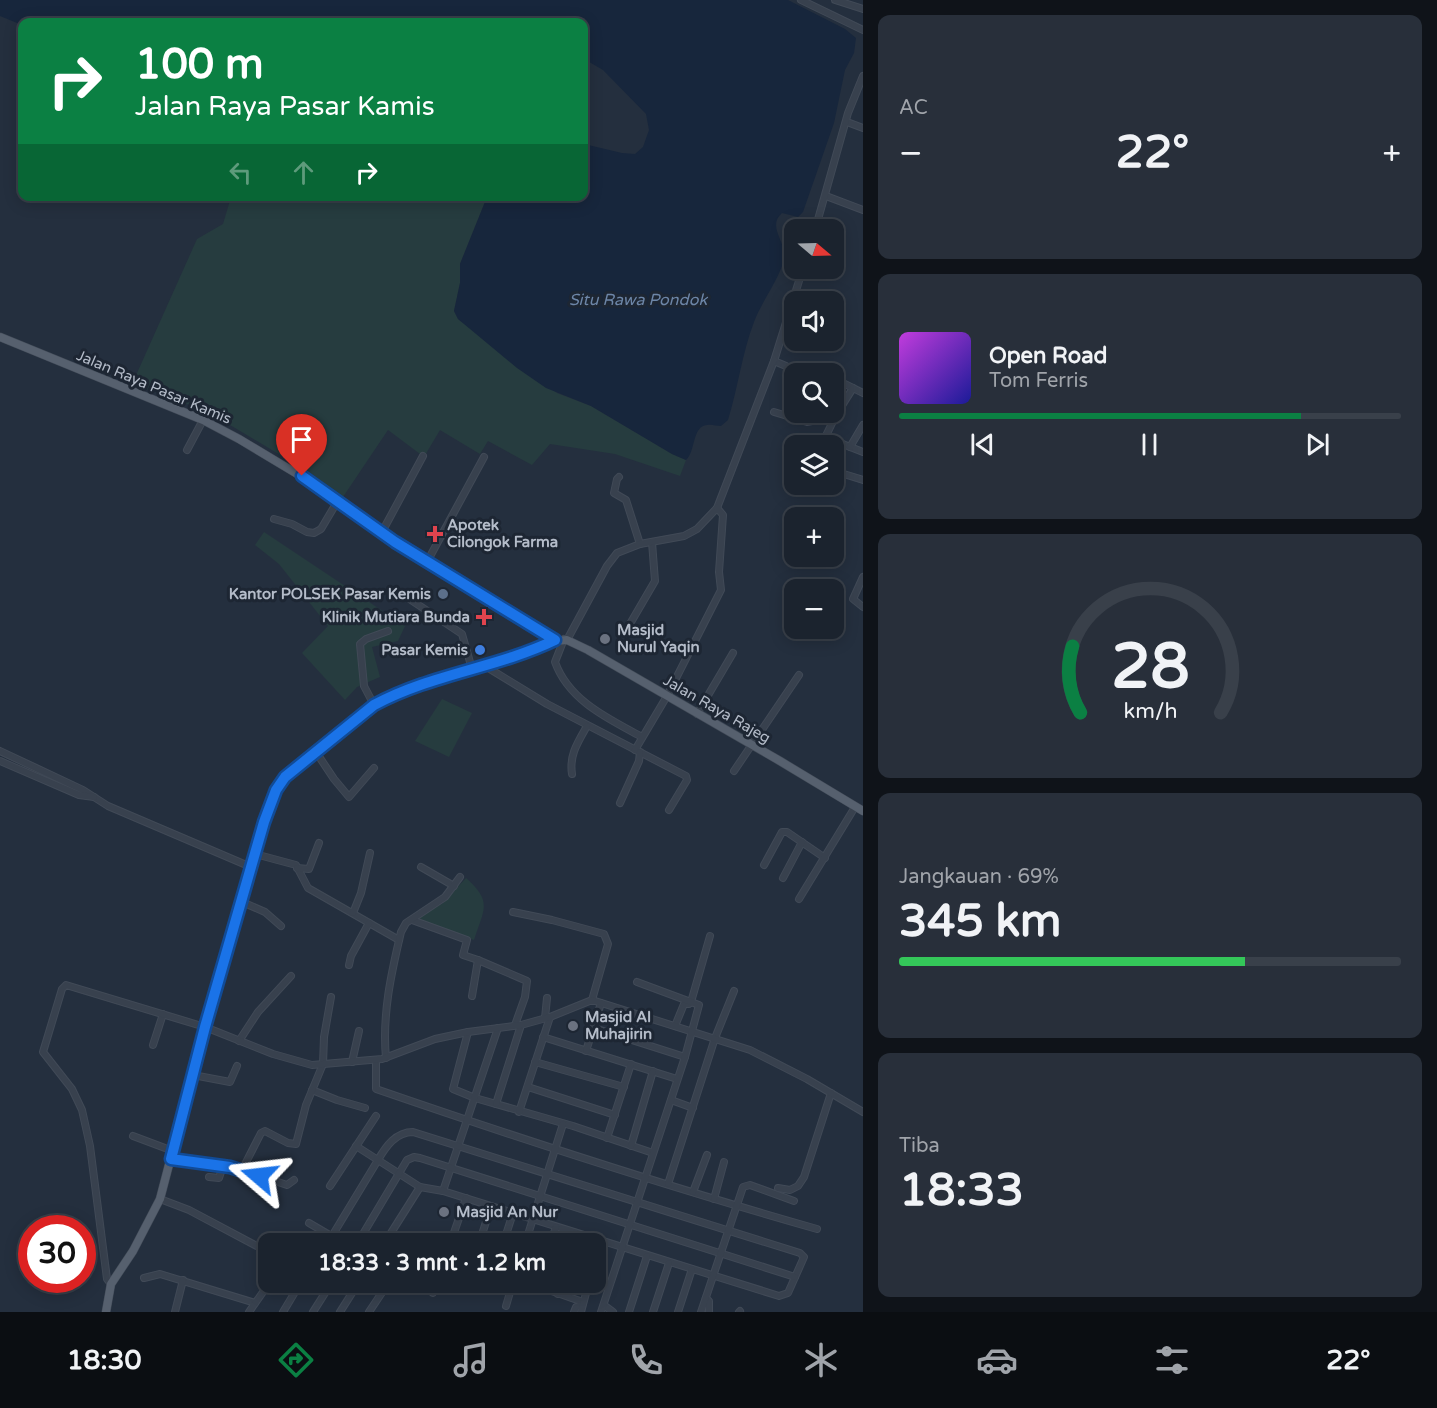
<!DOCTYPE html>
<html lang="id">
<head>
<meta charset="utf-8">
<style>
  :root { --surface:#1b232e; --page:#282f3a; --text:#f1f3f6; --muted:#a0a4aa; --line:#39404a; --accent:#0b8043 }
  body { margin:0; font-family:"Varela Round",sans-serif; background:var(--page); color:var(--text); height:100vh; display:flex; flex-direction:column; font-size:22px; white-space:nowrap }
  * { box-sizing:border-box; margin:0 }
  p { font-size:20px; color:var(--muted) }
  .icon { flex:none; width:33px; height:33px; fill:none; stroke:currentColor; stroke-width:2; stroke-linecap:round; stroke-linejoin:round }
  .map { position:relative; flex:1; overflow:hidden }
  .details { display:flex; flex-direction:column; gap:15px; padding:15px; background:#0f1319; width:574px }
  .details>* { flex:none }
  .top-card { position:absolute; left:18px; top:18px; width:570px; height:183px; border-radius:12px; box-shadow:0 3px 15px #0003,0 0 0 2px var(--line); background:#0b8043; color:#fff; overflow:hidden }
  .needle { width:39px; rotate:109deg }
  .fabs { position:absolute; left:784px; top:219px; display:grid; gap:12px }
  .fabs a { display:grid; place-items:center; width:60px; height:60px; border-radius:12px; background:var(--surface); box-shadow:0 3px 15px #0003,0 0 0 2px var(--line); font-size:30px }
  .speed { position:absolute; left:18px; top:1215px; display:flex; gap:12px; font-size:30px; font-weight:700; text-align:center }
  .speed>* { display:grid; place-content:center; width:78px; height:78px; border-radius:50%; background:var(--surface); box-shadow:0 3px 15px #0003,0 0 0 2px var(--line); line-height:1 }
  .speed .limit { border:9px solid #d22; background:#fff; color:#111 }
  .pin { position:absolute; display:grid; place-items:center; width:51px; height:51px; color:#fff; margin:-62px -26px; border-radius:50% 50% 50% 0; rotate:-45deg; box-shadow:0 0 6px #0007 }
  .pin .icon { rotate:45deg }
  .me { position:absolute; width:66px; margin:-33px; rotate:287deg; stroke-linejoin:round; filter:drop-shadow(0 0 4px #0008) }
  .turn { display:flex; align-items:center; gap:21px; height:126px; padding:0 18px; font-size:27px }
  .turn .icon { width:78px; height:78px; stroke-width:2.5 }
  .turn b { display:block; font-size:42px; line-height:51px }
  .lanes { display:flex; align-items:center; height:57px; padding:0 18px; background:#0003; justify-content:center; gap:30px; direction:ltr }
  .lanes .off { opacity:.35 }
  .big { font-size:45px; font-weight:800; line-height:1.1 }
  .details .tile { flex:1; display:flex; flex-direction:column; justify-content:center; gap:9px; min-width:0; padding:0 21px; border-radius:12px; background:var(--page) }
  .details .dial { align-items:center; gap:0 }
  .dial svg { height:156px; overflow:visible; fill:none; stroke:var(--line); stroke-width:7; stroke-linecap:round; text-anchor:middle }
  .dial text { fill:var(--text); stroke:none }
  .song { display:flex; align-items:center; gap:18px }
  .cover { width:72px; height:72px; border-radius:9px; background:linear-gradient(135deg,hsl(290 70% 55%),hsl(240 70% 35%)) }
  .played { height:6px; border-radius:3px; background:linear-gradient(90deg,var(--accent) 80%,var(--line) 80%) }
  .keys { display:flex; justify-content:space-around; direction:ltr }
  .heat { display:flex; justify-content:space-between; align-items:center; font-size:33px; direction:ltr }
  .charge { height:9px; border-radius:4px; background:linear-gradient(90deg,#34c759 69%,var(--line) 0) }
  .trip { position:absolute; left:258px; top:1233px; width:348px; height:60px; border-radius:12px; background:var(--surface); box-shadow:0 3px 15px #0003,0 0 0 2px var(--line); font-weight:800; line-height:60px; text-align:center }
  .dock { display:flex; height:96px; justify-content:space-around; align-items:center; background:#0b0e12; color:var(--muted) }
  .dock .icon { width:42px; height:42px }
  .dock .current { color:var(--accent) }
  .dock b { font-size:27px; color:var(--text) }
  main { display:flex; flex:1; min-height:0 }
  .map>svg:first-child { display:block }
  .green { fill:#263c3f }
  .water { fill:#17263c }
  .lines { fill:none; stroke-linecap:round; stroke-linejoin:round }
  .minor-casing { stroke:#414a57; stroke-width:8 }
  .major-casing { stroke:#414a57; stroke-width:9 }
  .minor { stroke:#38414e; stroke-width:6 }
  .major { stroke:#56606e; stroke-width:8 }
  .route-casing { stroke:#114b97; stroke-width:15 }
  .route { stroke:#1a73e8; stroke-width:10 }
  .health-dot { fill:#e0444e; stroke:#1d2633; stroke-width:2 }
  .service-dot { fill:#5c6f8a; stroke:#1d2633; stroke-width:2 }
  .worship-dot { fill:#6b7280; stroke:#1d2633; stroke-width:2 }
  .shop-dot { fill:#3f7fe0; stroke:#1d2633; stroke-width:2 }
  .labels { text-anchor:middle; dominant-baseline:central; stroke-width:6; stroke-linejoin:round; paint-order:stroke }
  .street-label { font-size:15px; fill:#b4bcc9; stroke:#1d2633 }
  .poi-label { font-size:15px; font-weight:bold; fill:#b4bcc9; stroke:#1d2633; text-anchor:start }
  .water-label { font-size:16px; font-style:italic; fill:#6d86a8; stroke:#1d2633 }
</style>
</head>
<body>
<main>
<div class="map">
<svg width="863" height="1312" viewBox="0 0 863 1312">
  <rect width="100%" height="100%" fill="#242f3e"/>
  <g class="green">
    <polygon points="231,197 487,197 460,264 460,283 454,311 458,319 557,393 591,406 672,454 686,460 680,476 615,454 550,444 532,465 488,441 480,454 440,430 424,457 388,430 343,497 312,474 230,425 232,416 217,409 214,414 144,388 133,382 197,239 223,224"/>
    <polygon points="264,532 405,626 398,641 372,647 380,677 357,687 345,700 302,653 328,626 279,564 255,545"/>
    <polygon points="442,699 472,713 449,757 415,741"/>
    <path d="M466 878C493 902 484 909 474 940L415 920 443 903Z"/>
  </g>
  <path class="water" d="M0 0H788L845 29 856 38 854 53 845 70 834 123 803 212 798 217 782 213C766 227 788 243 784 260 778 281 762 301 754 322 742 353 738 388 728 420L721 426C717 426 711 424 707 425 692 426 696 451 686 460L672 454 591 406 546 388 517 368 458 319 454 311 460 283V264L487 197 541 196 550 199 554 197 584 196V144L622 153 635 154 643 147 649 130 646 114 603 70 584 59V22H22V25L0 16Z"/>
  <g class="lines">
    <defs>
      <g id="minor">
        <polyline points="801,0 863,30"/>
        <polyline points="835,0 863,9"/>
        <polyline points="847,122 863,128"/>
        <polyline points="826,196 863,210"/>
        <polyline points="815,230 848,113 863,76"/>
        <polyline points="774,361 786,366"/>
        <polyline points="834,383 839,381 863,393"/>
        <polyline points="774,412 807,422 812,421 817,412"/>
        <polyline points="825,437 863,452"/>
        <polyline points="821,446 836,415 853,388"/>
        <polyline points="850,447 863,425"/>
        <polyline points="187,450 203,420"/>
        <polyline points="834,471 863,480"/>
        <polyline points="619,477 617,479 614,493 626,500 640,544"/>
        <polyline points="274,519 292,524 307,532 314,533 321,529 337,502"/>
        <polyline points="382,532 423,456"/>
        <polyline points="427,562 484,457"/>
        <polyline points="863,577 853,599 863,607"/>
        <polyline points="408,598 462,634 472,669"/>
        <polyline points="627,629 655,581 652,542"/>
        <path d="M564 639 555 662C569 701 609 719 642 737"/>
        <polyline points="567,640 607,566 617,553 640,544 684,536 697,529 717,508 774,361 803,268"/>
        <polyline points="485,666 547,704 686,776 687,780 669,810"/>
        <polyline points="374,705 364,686 360,644 366,639 388,631"/>
        <polyline points="697,714 733,653"/>
        <polyline points="635,750 667,696 721,590 719,572 723,515 717,508"/>
        <polyline points="0,751 83,790 108,806 251,867"/>
        <polyline points="316,752 334,779 349,797 374,768"/>
        <polyline points="0,761 79,795 94,797"/>
        <polyline points="734,771 799,675"/>
        <path d="M572 774C569 755 578 742 587 726"/>
        <polyline points="620,803 639,761 640,752"/>
        <polyline points="255,854 296,865 308,888 399,940"/>
        <polyline points="764,865 782,832 787,832 825,858"/>
        <polyline points="421,867 454,886"/>
        <polyline points="297,868 309,869 319,843"/>
        <polyline points="783,878 802,842"/>
        <polyline points="799,899 855,807"/>
        <polyline points="242,902 265,912 281,926"/>
        <polyline points="513,912 552,920 604,934 608,944 592,1000"/>
        <polyline points="353,913 361,893 370,853"/>
        <polyline points="412,920 467,940 463,955 478,960"/>
        <polyline points="349,965 351,956 369,923"/>
        <polyline points="472,996 478,960 527,981 525,997 515,1025"/>
        <polyline points="691,1002 710,936"/>
        <polyline points="545,1018 547,998"/>
        <polyline points="675,1026 684,1004 689,1004 691,1002"/>
        <polyline points="594,1028 685,1057"/>
        <polyline points="468,1032 453,1089 475,1098 573,1126 653,1153"/>
        <polyline points="543,1037 677,1079"/>
        <polyline points="239,1041 258,1012 291,976"/>
        <polyline points="153,1045 163,1014"/>
        <polyline points="586,1051 601,1003"/>
        <path d="M386 1058C382 1015 391 974 401 932L406 923 445 897 460 877"/>
        <path d="M376 1060V1089C521 1139 669 1187 817 1229"/>
        <polyline points="352,1062 359,1031"/>
        <polyline points="535,1062 624,1087"/>
        <polyline points="193,1075 230,1082 237,1066"/>
        <polyline points="528,1087 615,1115"/>
        <polyline points="312,1090 337,1100 365,1108"/>
        <polyline points="671,1100 693,1108"/>
        <polyline points="496,1104 521,1025"/>
        <polyline points="519,1112 550,1017"/>
        <polyline points="133,1136 173,1151"/>
        <polyline points="607,1138 631,1064"/>
        <polyline points="631,1146 653,1071"/>
        <polyline points="171,1159 242,1170 287,1185 294,1180"/>
        <polyline points="242,1170 261,1133 265,1131 288,1143 296,1144 306,1105 323,1064 324,1037 331,997"/>
        <polyline points="209,1177 219,1178 223,1166"/>
        <polyline points="668,1184 715,1038 734,991"/>
        <polyline points="330,1186 376,1116"/>
        <polyline points="778,1188 790,1190 798,1186 804,1177 831,1093"/>
        <polyline points="443,1191 498,1028"/>
        <polyline points="693,1192 707,1155"/>
        <polyline points="160,1199 189,1210 268,1252"/>
        <polyline points="714,1199 724,1162"/>
        <polyline points="309,1223 345,1244"/>
        <path d="M327 1244 332 1236 378 1160C386 1146 396 1132 413 1132L800 1253 804 1257 788 1293 779 1296 443 1191 420 1187 356 1146"/>
        <polyline points="357,1244 407,1160 414,1157 420,1158 795,1277"/>
        <polyline points="384,1244 420,1187"/>
        <polyline points="450,1244 466,1198"/>
        <polyline points="479,1244 491,1206"/>
        <polyline points="503,1244 513,1213"/>
        <polyline points="525,1244 563,1124"/>
        <polyline points="550,1244 556,1227"/>
        <polyline points="573,1244 576,1233"/>
        <polyline points="596,1264 603,1242"/>
        <polyline points="144,1278 160,1274 255,1303"/>
        <polyline points="537,1282 540,1287 583,1302"/>
        <polyline points="111,1284 107,1279 90,1146 82,1110 72,1089 43,1052 62,989 66,985 205,1027 273,1054 312,1065 382,1059 435,1039 468,1032 521,1025 550,1017 592,1000 750,1050 807,1079 863,1112"/>
        <polyline points="433,1293 437,1282"/>
        <polyline points="558,1294 561,1282"/>
        <polyline points="706,1298 709,1301 709,1312"/>
        <polyline points="506,1306 513,1282"/>
        <polyline points="605,1306 613,1312"/>
        <polyline points="175,1312 183,1280"/>
        <polyline points="249,1312 270,1282"/>
        <polyline points="283,1312 301,1282"/>
        <polyline points="313,1312 332,1282"/>
        <polyline points="340,1312 359,1282"/>
        <polyline points="369,1312 389,1282"/>
        <polyline points="574,1312 576,1307 582,1305"/>
        <polyline points="581,1312 589,1282"/>
        <polyline points="601,1312 685,1057 699,1005 637,982"/>
        <polyline points="629,1312 647,1256"/>
        <polyline points="653,1312 669,1263"/>
        <polyline points="678,1312 692,1269"/>
        <polyline points="701,1312 743,1187 750,1185 794,1201"/>
        <polyline points="739,1312 740,1311"/>
      </g>
      <g id="major">
        <polyline points="0,337 203,420 239,439 314,484 337,502 441,572 555,641"/>
        <polyline points="106,1312 111,1284 133,1251 160,1199 205,1027 264,822 276,790 285,777 374,705 384,700 422,685 533,651 555,641 567,640 588,650 780,761 863,811"/>
      </g>
    </defs>
    <use href="#minor" class="minor-casing"/>
    <use href="#major" class="major-casing"/>
    <use href="#minor" class="minor"/>
    <use href="#major" class="major"/>
  </g>
  <g class="lines">
    <defs>
      <path id="route" d="M259 1176 230 1167 171 1159 205 1027 264 822 276 790 285 777 374 705C431 674 497 668 555 640L395 542 302 476"/>
    </defs>
    <use href="#route" class="route-casing"/>
    <use href="#route" class="route"/>
  </g>
  <g class="health-dot">
    <path d="M432 525h6v6h6v6h-6v6h-6v-6h-6v-6h6z"/>
    <path d="M481 608h6v6h6v6h-6v6h-6v-6h-6v-6h6z"/>
  </g>
  <circle class="service-dot" cx="443" cy="594" r="6"/>
  <g class="worship-dot">
    <circle cx="605" cy="639" r="6"/>
    <circle cx="573" cy="1026" r="6"/>
    <circle cx="444" cy="1212" r="6"/>
  </g>
  <circle class="shop-dot" cx="480" cy="650" r="6"/>
  <g class="labels">
    <g class="street-label">
      <text transform="translate(154 387) rotate(23)">Jalan Raya Pasar Kamis</text>
      <text transform="translate(717 709) rotate(30)">Jalan Raya Rajeg</text>
    </g>
    <g class="poi-label">
      <text x="447" y="525">Apotek<tspan x="447" dy="17">Cilongok Farma</tspan></text>
      <text x="431" y="594" text-anchor="end">Kantor POLSEK Pasar Kemis</text>
      <text x="470" y="617" text-anchor="end">Klinik Mutiara Bunda</text>
      <text x="617" y="630">Masjid<tspan x="617" dy="17">Nurul Yaqin</tspan></text>
      <text x="468" y="650" text-anchor="end">Pasar Kemis</text>
      <text x="585" y="1017">Masjid Al<tspan x="585" dy="17">Muhajirin</tspan></text>
      <text x="456" y="1212">Masjid An Nur</text>
    </g>
    <g class="water-label">
      <text x="638" y="300">Situ Rawa Pondok</text>
    </g>
  </g>
</svg>
<div class="fabs">
<a><svg class="needle" viewBox="-14 -14 28 28"><path d="M0-13l5 13h-10z" fill="#e53935"/><path d="M0 13l5-13h-10z" fill="#a0a4aa"/></svg></a>
<a><svg class="icon" aria-label="sound" viewBox="0 0 24 24"><path d="M4 9h4l5-4v14l-5-4H4zM17 9q2 3 0 6"/></svg></a>
<a><svg class="icon" aria-label="search" viewBox="0 0 24 24"><circle cx="10" cy="10" r="6"/><path d="M15 15l6 6"/></svg></a>
<a><svg class="icon" aria-label="layers" viewBox="0 0 24 24"><path d="M12 4l9 5-9 5-9-5zM3 14l9 5 9-5"/></svg></a>
<a>+</a>
<a>−</a>
</div>
<div class="speed"><div class="limit">30</div></div>
<div class="pin" style="left:302px;top:476px;background:#d93025"><svg class="icon" aria-label="arrive" viewBox="0 0 24 24"><path d="M6 21V4h12l-3 4 3 4H6"/></svg></div>
<svg class="me" style="left:259px;top:1176px" viewBox="-20 -20 40 40"><path d="M0-17L14 15 0 8-14 15z" fill="#1a73e8" stroke="#fff" stroke-width="4"/></svg>
<div class="trip">18:33 · 3 mnt · 1.2 km</div>
<div class="top-card">
<div class="turn"><svg class="icon" aria-label="right" viewBox="0 0 24 24"><path d="M7 20v-9h11M14 6l5 5-5 5"/></svg><div><b>100 m</b>Jalan Raya Pasar Kamis</div></div>
<div class="lanes"><svg class="icon off" aria-label="left" viewBox="0 0 24 24"><path d="M17 20v-9H6M10 6l-5 5 5 5"/></svg><svg class="icon off" aria-label="ahead" viewBox="0 0 24 24"><path d="M12 20V5M6 11l6-6 6 6"/></svg><svg class="icon" aria-label="right" viewBox="0 0 24 24"><path d="M7 20v-9h11M14 6l5 5-5 5"/></svg></div>
</div>
</div>
<section class="details">
<div class="tile"><p>AC</p>
<div class="heat"><a>−</a><b class="big">22°</b><a>+</a></div>
</div>
<div class="tile">
<div class="song"><i class="cover"></i><div><b>Open Road</b><p>Tom Ferris</p></div></div>
<div class="played"></div>
<div class="keys"><svg class="icon" aria-label="previous" viewBox="0 0 24 24"><path d="M18 5L8 12l10 7zM5 5v14"/></svg><svg class="icon" aria-label="pause" viewBox="0 0 24 24"><path d="M8 5v14M16 5v14"/></svg><svg class="icon" aria-label="next" viewBox="0 0 24 24"><path d="M6 5l10 7-10 7zM19 5v14"/></svg></div>
</div>
<div class="tile dial"><svg viewBox="0 0 100 80">
<path d="M14 69A42 42 0 1 1 86 69"/>
<path d="M14 69A42 42 0 0 1 10 35" stroke="#0b8043"/>
<text x="50" y="56" font-size="32" font-weight="700">28</text>
<text x="50" y="72" font-size="11">km/h</text>
</svg></div>
<div class="tile"><p>Jangkauan · 69%</p><b class="big">345 km</b><div class="charge"></div></div>
<div class="tile"><p>Tiba</p><b class="big">18:33</b></div>
</section>
</main>
<nav class="dock">
<b>18:30</b>
<svg class="icon current" aria-label="directions" viewBox="0 0 24 24"><path d="M12 3l9 9-9 9-9-9zM9 14v-3h6M13 9l2 2-2 2"/></svg>
<svg class="icon" aria-label="music" viewBox="0 0 24 24"><path d="M9 18V5l10-2v13"/><circle cx="6" cy="18" r="3"/><circle cx="16" cy="16" r="3"/></svg>
<svg class="icon" aria-label="phone" viewBox="0 0 24 24"><path d="M5 4h4l2 5-3 2q2 4 5 5l2-3 5 2v4C11 20 4 13 5 4z"/></svg>
<svg class="icon" aria-label="climate" viewBox="0 0 24 24"><path d="M12 3v18M4 7l16 10M4 17L20 7"/></svg>
<svg class="icon" aria-label="car" viewBox="0 0 24 24"><path d="M5 17H2v-5l4-1 3-4h7l3 4 3 1v5h-3M9 17h6M6 11h13"/><circle cx="7" cy="17" r="2"/><circle cx="17" cy="17" r="2"/></svg>
<svg class="icon" aria-label="filters" viewBox="0 0 24 24"><path d="M4 7h16M4 17h16"/><circle cx="9" cy="7" r="2"/><circle cx="15" cy="17" r="2"/></svg>
<b>22°</b>
</nav>
</body>
</html>
